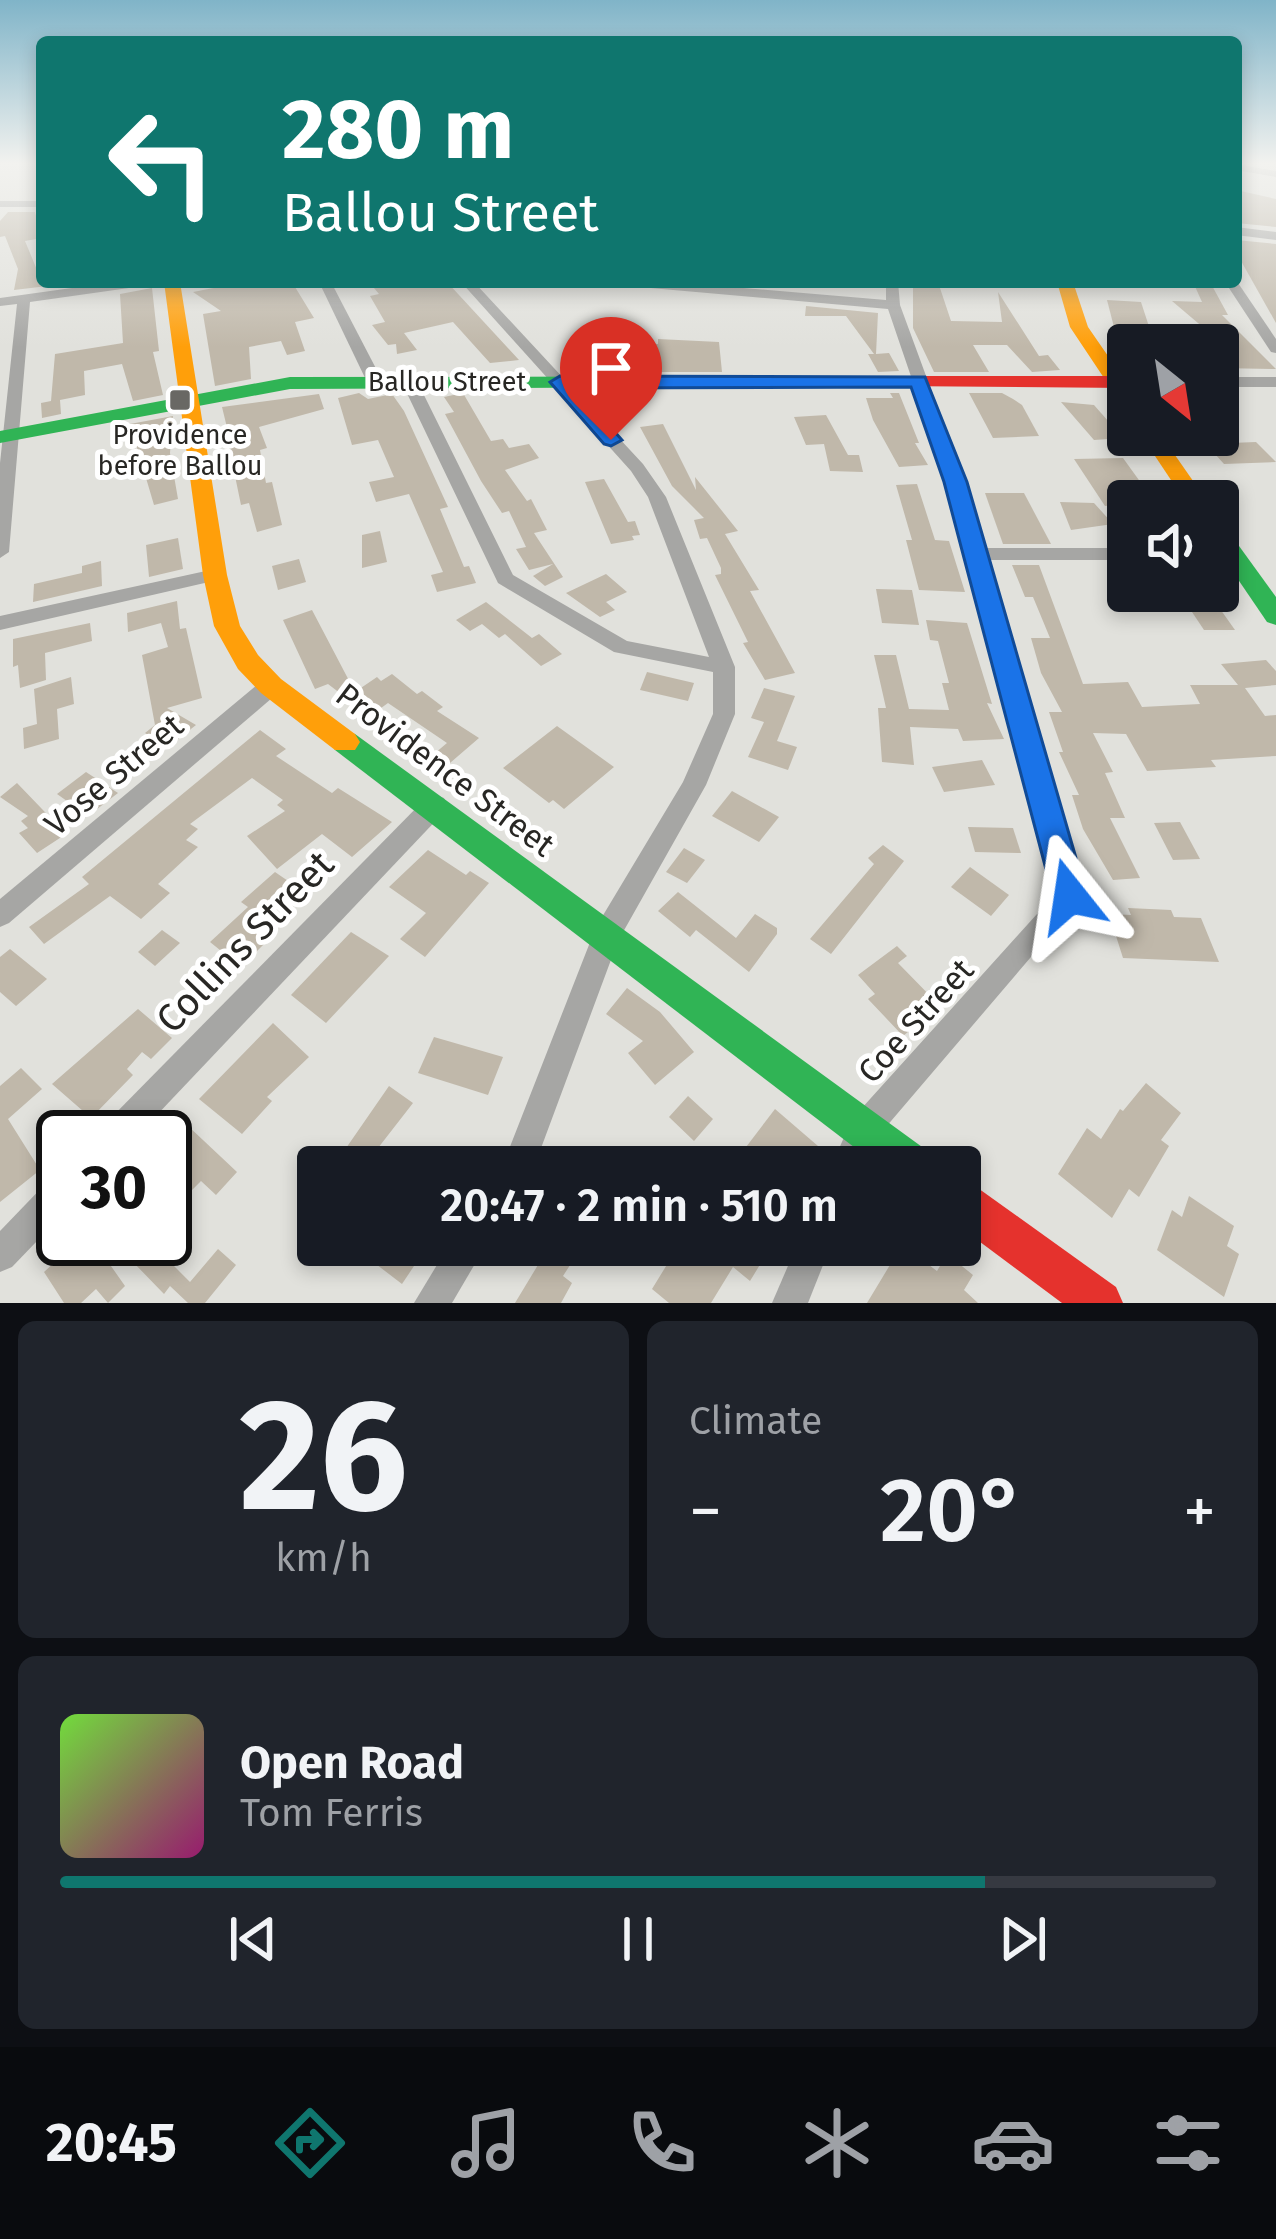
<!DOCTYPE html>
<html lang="en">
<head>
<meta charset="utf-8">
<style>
  :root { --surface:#171b24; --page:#20242c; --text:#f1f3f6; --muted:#9ea1a6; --line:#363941; --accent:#0f766e }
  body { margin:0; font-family:"Fira Sans",sans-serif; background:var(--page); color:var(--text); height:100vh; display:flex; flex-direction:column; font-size:45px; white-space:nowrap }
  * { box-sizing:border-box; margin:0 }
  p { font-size:39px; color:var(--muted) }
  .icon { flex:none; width:66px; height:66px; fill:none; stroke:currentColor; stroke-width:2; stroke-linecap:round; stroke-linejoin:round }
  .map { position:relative; height:1303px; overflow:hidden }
  .drawer { display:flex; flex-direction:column; gap:18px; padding:18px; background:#0d0f14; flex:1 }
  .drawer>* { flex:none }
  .hud { position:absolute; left:36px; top:36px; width:1206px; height:252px; border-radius:12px; box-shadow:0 6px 18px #0003; background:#0f766e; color:#fff; overflow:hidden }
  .needle { width:78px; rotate:150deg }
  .controls { position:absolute; left:1107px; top:324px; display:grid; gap:24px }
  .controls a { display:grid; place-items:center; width:132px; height:132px; border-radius:12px; background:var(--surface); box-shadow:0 6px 18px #0003; font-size:60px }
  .speed { position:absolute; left:36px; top:1110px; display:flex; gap:24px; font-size:60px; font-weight:700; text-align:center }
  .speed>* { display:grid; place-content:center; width:156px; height:156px; border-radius:50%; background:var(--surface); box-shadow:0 6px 18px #0003; line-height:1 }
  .speed .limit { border:6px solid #111; border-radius:18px; background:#fff; color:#111 }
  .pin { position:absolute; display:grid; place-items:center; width:102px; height:102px; color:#fff; margin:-123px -51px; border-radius:50% 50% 50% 0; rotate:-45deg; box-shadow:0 0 12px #0007 }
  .pin .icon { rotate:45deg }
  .me { position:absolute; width:132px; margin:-66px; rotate:345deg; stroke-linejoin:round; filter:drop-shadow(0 0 9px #0008) }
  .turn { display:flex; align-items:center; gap:42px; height:252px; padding:0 48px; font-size:54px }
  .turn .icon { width:156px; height:156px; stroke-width:2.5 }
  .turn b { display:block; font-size:84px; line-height:102px }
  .big { font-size:90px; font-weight:600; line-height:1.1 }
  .drawer .tile { flex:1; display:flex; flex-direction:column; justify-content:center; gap:18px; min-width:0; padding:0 42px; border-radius:18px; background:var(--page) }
  .drawer .dial { align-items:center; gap:0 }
  .dial b { font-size:156px; line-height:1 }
  .song { display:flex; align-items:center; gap:36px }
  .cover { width:144px; height:144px; border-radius:18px; background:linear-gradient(135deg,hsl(100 70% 55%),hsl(320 70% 35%)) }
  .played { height:12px; border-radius:6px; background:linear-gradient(90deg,var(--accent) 80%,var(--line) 80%) }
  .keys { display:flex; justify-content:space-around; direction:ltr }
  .heat { display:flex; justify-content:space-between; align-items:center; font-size:66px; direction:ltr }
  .drawer .tiles { flex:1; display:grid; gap:18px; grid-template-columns:1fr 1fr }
  .tile:last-child { grid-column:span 2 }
  .trip { position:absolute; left:297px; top:1146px; width:684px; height:120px; border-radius:12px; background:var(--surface); box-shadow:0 6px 18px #0003; font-weight:600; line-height:120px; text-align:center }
  .menu { display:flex; height:192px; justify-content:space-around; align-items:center; background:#090b0e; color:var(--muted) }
  .menu .icon { width:84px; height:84px }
  .menu .selected { color:var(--accent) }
  .menu b { font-size:54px; color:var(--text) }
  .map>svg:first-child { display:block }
  .building { fill:#c0b8aa }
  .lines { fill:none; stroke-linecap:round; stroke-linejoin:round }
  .street { fill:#a6a6a4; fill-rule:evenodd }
  .fast { fill:#30b455; fill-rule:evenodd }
  .slow { fill:#ff9f0a; fill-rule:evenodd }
  .jam { fill:#e5322d; fill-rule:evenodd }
  .route { fill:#1a73e8; stroke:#114b97; stroke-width:3 }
  .poi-dot { fill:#696864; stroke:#fff; stroke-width:4.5 }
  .labels { text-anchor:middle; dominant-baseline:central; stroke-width:10; stroke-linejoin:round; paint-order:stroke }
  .far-street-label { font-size:27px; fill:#282724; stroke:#fff }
  .far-poi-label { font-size:27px; fill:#282724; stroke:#fff }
  .street-label { font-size:33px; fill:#282724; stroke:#fff }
  .near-street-label { font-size:39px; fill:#282724; stroke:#fff }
</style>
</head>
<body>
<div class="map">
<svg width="1276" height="1303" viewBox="0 0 1276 1303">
  <rect width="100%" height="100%" fill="#e1e1dc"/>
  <g class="building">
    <polygon points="1236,190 1276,199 1276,227 1236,223"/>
    <polygon points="8,212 35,212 42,238 25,241 42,282 81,282 14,290 18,269 5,236 0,237 0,221"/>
    <polygon points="1236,240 1276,244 1276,323 1236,252"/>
    <polygon points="244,282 292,282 314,318 295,322 305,351 287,355 281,341 249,347 251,379 215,386 203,314 221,311 193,292"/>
    <polygon points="369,282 447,282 519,360 490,363 453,322 404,333 417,350 397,354 396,344 388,345 372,325 385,322 370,296 379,294"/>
    <polygon points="913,282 938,282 951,321 1002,322 998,292 1039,356 1048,355 1060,370 1032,372 1007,345 973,345 989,372 934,372 913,328"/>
    <polygon points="1193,282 1210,282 1228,315 1222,315 1276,369 1218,368 1218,340 1172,301 1202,302"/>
    <polygon points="152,288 159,351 153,352 163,395 133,401 122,364 84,371 85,395 60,400 61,414 42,418 41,403 51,401 55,354 123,343 120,294"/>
    <polygon points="1107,300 1141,302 1155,345 1130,345 1115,331"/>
    <polygon points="806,306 878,313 876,354 889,353 899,371 878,372 868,354 874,354 846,316 805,316"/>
    <polygon points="611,337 620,352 624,352 621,346 658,344 658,339 719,342 722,372 645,372 635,361 628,366 632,372 612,372"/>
    <polygon points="359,393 368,399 392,394 404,411 448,507 440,509 464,567 469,566 476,583 437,592 431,575 443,572 409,494 376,502 369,482 394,477 378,440 352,445 338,398"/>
    <polygon points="463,393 491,441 503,439 509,448 529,444 539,458 505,470 527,501 531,499 547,530 534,533 563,577 545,586 533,576 553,564 529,570 516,549 526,547 509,511 502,513 481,481 445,414 454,412 444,397"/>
    <polygon points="890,393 899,393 919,443 915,443 928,465 899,467 873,420 866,398 893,398"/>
    <polygon points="969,393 1002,393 1013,399 1022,405 1039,436 993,438"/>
    <polygon points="319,394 324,409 259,427 267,448 260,450 266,483 272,482 282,525 257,532 249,503 241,505 235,476 231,477 226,445 231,444 222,407"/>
    <polygon points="1061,402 1094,405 1123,438 1094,440"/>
    <polygon points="826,415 848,455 859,455 863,472 830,471 824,444 806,445 794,417"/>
    <polygon points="173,416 170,453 178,499 154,505 130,424"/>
    <polygon points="663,424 696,490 695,477 738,531 725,534 759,590 750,591 795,673 765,680 743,643 748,642 715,575 721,574 721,568 707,538 700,539 694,520 704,518 672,486 640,427"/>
    <polygon points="1256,442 1276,462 1224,464 1206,444"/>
    <polygon points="1123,458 1154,501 1105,506 1074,459"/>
    <polygon points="604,479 628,522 635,521 640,535 632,536 634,540 611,544 585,482"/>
    <polygon points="917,484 935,540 949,541 965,592 919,590 906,540 912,540 896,485"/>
    <polygon points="985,493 1024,493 1051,544 1003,544"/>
    <polygon points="1060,502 1094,503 1113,524 1071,530"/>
    <polygon points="380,531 387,562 362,568 362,535"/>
    <polygon points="178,538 183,569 149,577 146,545"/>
    <polygon points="299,559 306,582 278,590 272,566"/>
    <polygon points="101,561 102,586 33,602 34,584 82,573 82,566"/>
    <polygon points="1012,565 1039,565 1083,684 1128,682 1142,707 1200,704 1190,685 1238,685 1221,664 1266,660 1276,671 1276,685 1245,688 1265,716 1276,715 1276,756 1211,760 1216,767 1147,771 1126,734 1093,733 1113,772 1105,773 1125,818 1110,818 1140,878 1113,880 1083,829 1072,795 1079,795 1059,752 1063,752 1049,712 1062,712 1041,673 1031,638 1050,638 1033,597 1025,597"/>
    <polygon points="606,574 627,592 606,602 615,610 600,617 566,593"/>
    <polygon points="876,589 912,590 919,625 882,623"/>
    <polygon points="177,601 180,629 186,628 202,698 167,708 196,725 168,747 145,733 155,725 142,655 168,647 161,623 128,632 127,613"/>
    <polygon points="486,602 532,638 539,634 562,654 541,666 505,634 499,638 482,624 470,631 456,620"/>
    <polygon points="1188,606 1218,606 1235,630 1204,630"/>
    <polygon points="312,610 355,692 377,677 381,681 392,674 417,694 422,691 443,707 437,711 479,738 443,769 428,759 447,743 388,703 370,716 328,684 315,689 283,620"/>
    <polygon points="926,620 967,623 992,704 987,703 1004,739 963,741 958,729 910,727 914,765 882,762 878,708 886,708 874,655 896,655 909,709 949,710 942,683 949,683 938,641 930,640"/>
    <polygon points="90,623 92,641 45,653 46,680 20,688 18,665 13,667 13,639"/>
    <polygon points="647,672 694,683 688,701 640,690"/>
    <polygon points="71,677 74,704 57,709 59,739 24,749 23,728 37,724 34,689"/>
    <polygon points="764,688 795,696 777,741 797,747 788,770 748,757 764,722 751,718"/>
    <polygon points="557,726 614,767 564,809 553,800 549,803 503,768"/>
    <polygon points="260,730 286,749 276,756 332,793 338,788 392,822 352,857 322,834 277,869 247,836 285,811 277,805 283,800 252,778 190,824 198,829 186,840 198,847 158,884 170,893 141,919 110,896 44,944 29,927 89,884 82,877"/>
    <polygon points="982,760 995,785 944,792 932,767"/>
    <polygon points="86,772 118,793 88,816 57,794"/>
    <polygon points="17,783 66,834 37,853 19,833 28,828 21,821 28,816 0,797"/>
    <polygon points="732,791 779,817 759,842 712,816"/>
    <polygon points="1180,822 1200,859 1173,860 1154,823"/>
    <polygon points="968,827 1013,828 1021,853 975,852"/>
    <polygon points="883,845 904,861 831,954 810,939 874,864 868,858"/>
    <polygon points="684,848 705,860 687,883 666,872"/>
    <polygon points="428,850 466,875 470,871 489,883 425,957 400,939 426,913 389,887"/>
    <polygon points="970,867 1009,895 991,916 951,887"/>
    <polygon points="275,872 307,894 261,937 267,941 241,967 210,942 248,907 241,902"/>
    <polygon points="678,892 736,938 755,914 777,928 777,934 749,972 696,930 690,937 658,911"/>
    <polygon points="1128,908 1171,910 1174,917 1201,918 1219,962 1123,958 1109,914 1131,915"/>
    <polygon points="162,930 180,943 155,966 138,952"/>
    <polygon points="351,932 389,956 326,1023 291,995"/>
    <polygon points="897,946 907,956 898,963 940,1006 903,1036 868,999 875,994 858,975"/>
    <polygon points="10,949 47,979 16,1006 0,992 0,957"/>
    <polygon points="627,988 660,1012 694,1052 655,1085 628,1053 643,1041 606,1014"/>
    <polygon points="138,1009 172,1038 151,1059 142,1052 127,1069 133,1075 91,1118 52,1084"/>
    <polygon points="273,1023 309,1057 267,1097 272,1101 242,1134 199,1099"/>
    <polygon points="434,1037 503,1057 488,1095 418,1073"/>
    <polygon points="21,1068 42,1089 8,1119 40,1170 0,1202 0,1086"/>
    <polygon points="1146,1083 1181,1113 1161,1140 1169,1146 1139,1197 1129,1189 1112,1218 1058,1174 1087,1128 1101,1139 1120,1109 1123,1111"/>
    <polygon points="389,1086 413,1103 378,1148 384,1152 373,1167 333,1167"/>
    <polygon points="688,1096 713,1119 694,1141 669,1117"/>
    <polygon points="775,1109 818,1146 804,1167 762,1167 743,1151"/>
    <polygon points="187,1125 237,1172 216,1195 201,1181 192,1190 165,1164 165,1147"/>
    <polygon points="1189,1196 1234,1226 1227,1246 1239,1254 1224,1297 1157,1250 1172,1210 1182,1217"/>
    <polygon points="80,1239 92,1239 125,1286 108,1303 96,1289 81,1303 64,1303 44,1272"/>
    <polygon points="151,1243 190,1282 218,1249 236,1265 205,1303 188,1303 170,1286 164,1294 133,1262"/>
    <polygon points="351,1245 428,1245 402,1284"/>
    <polygon points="550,1245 583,1245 563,1276 572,1283 561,1303 515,1303"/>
    <polygon points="679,1245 772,1245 750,1281 733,1267 711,1303 669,1303 652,1289"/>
    <polygon points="902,1245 937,1271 947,1254 973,1275 964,1290 978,1303 867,1303"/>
  </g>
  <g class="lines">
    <g class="street">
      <polygon points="1236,164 1276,171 1276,177 1236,170"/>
      <rect x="0" y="201" width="42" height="6"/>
      <polygon points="1236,227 1276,232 1276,240 1236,235"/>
      <polygon points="1236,280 1276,339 1276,353 1271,352 1225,282"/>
      <polygon points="115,282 149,282 143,286 30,302 9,552 0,558 0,463 17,304 0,306 0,298"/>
      <polygon points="319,282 331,282 383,382 380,385 367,382"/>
      <polygon points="461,282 474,282 643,464 666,497 735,667 735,714 706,785 618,941 534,1167 502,1167 596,927 683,782 713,714 713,672 614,652 498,583 402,383 405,380 418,383 513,575 627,641 709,657 648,497 631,471"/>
      <polygon points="622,282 673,282 886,300 886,282 898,282 900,305 965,482 984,548 1128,548 1128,560 987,560 1083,896 874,1141 863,1167 831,1167 852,1119 1056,893 947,482 888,309 628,286"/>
      <rect x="1218" y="377" width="58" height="10"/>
      <polygon points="215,569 222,571 225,575 222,579 0,630 0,616"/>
      <polygon points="271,678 279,680 282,686 279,692 9,923 0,927 0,899 263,680"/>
      <polygon points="435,795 444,798 447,805 444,812 136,1137 98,1137 103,1126 426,798"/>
      <polygon points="63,1174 63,1214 12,1267 0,1272 0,1231 51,1178"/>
      <polygon points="449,1245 486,1245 452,1303 414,1303"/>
      <polygon points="797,1245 831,1245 808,1303 772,1303"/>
    </g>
    <g class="fast">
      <polygon points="900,376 910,382 907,386 290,389 0,443 0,431 290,377"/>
      <polygon points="1218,526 1226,528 1276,597 1276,625 1267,622 1218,550"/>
      <polygon points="345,731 355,734 929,1152 935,1167 880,1167 335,750 330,742 335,734"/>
    </g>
    <g class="slow">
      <polygon points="164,282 180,282 227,575 240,626 258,655 281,679 355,734 360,742 355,750 335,750 261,693 238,669 214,626 203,575"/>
      <polygon points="1057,282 1073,282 1088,327 1128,385 1128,400 1118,399 1070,327"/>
      <polygon points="1141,435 1161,435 1207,501 1185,501"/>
    </g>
    <g class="jam">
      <polygon points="900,376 1128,376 1128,388 893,386 890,382"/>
      <polygon points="960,1180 975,1186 1116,1287 1123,1303 1062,1303 960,1227"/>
    </g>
  </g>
  <linearGradient id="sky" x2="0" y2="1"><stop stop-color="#80b4c8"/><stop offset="0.47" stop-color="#f2f2ef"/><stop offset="1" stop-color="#f2f2ef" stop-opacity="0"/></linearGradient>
  <rect width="1276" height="347" fill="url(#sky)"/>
  <polygon class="route" points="925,377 967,482 1087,896 1082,907 1070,911 1058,907 1053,896 944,482 911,387 576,388 622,440 611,446 604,444 550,382 560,376"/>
  <rect class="poi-dot" x="168" y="388" width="24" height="24" rx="6"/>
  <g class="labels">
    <g class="far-street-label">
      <text x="447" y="382">Ballou Street</text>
    </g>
    <g class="far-poi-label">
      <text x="180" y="435">Providence<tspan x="180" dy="31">before Ballou</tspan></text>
    </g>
    <g class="street-label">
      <text transform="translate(445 770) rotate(37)">Providence Street</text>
      <text transform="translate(114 775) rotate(-40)">Vose Street</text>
      <text transform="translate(916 1021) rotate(-48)">Coe Street</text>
    </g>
    <g class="near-street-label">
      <text transform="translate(245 942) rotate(-46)">Collins Street</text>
    </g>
  </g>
</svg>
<div class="controls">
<a><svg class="needle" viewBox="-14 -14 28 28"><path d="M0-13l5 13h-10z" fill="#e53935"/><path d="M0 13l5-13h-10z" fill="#9ea1a6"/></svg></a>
<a><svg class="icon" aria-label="sound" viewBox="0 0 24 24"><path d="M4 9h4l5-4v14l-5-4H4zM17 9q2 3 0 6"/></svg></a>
</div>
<div class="speed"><div class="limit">30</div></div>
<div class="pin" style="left:611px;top:440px;background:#d93025"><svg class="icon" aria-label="arrive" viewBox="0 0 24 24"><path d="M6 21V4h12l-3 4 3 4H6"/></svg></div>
<svg class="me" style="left:1070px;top:896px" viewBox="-20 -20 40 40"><path d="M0-17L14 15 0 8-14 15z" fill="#1a73e8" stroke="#fff" stroke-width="4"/></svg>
<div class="trip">20:47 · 2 min · 510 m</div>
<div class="hud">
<div class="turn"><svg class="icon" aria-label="left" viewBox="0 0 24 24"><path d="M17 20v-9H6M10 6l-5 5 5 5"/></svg><div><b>280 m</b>Ballou Street</div></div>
</div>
</div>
<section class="drawer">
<div class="tiles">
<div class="tile dial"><b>26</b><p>km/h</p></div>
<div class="tile"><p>Climate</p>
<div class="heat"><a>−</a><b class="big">20°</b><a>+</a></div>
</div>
<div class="tile">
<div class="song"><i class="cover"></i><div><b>Open Road</b><p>Tom Ferris</p></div></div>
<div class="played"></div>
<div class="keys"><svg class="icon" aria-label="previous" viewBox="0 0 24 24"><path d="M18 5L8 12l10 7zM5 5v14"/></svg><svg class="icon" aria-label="pause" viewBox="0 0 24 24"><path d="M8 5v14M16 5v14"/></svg><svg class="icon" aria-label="next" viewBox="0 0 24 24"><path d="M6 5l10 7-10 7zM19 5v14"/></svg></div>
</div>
</div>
</section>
<nav class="menu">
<b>20:45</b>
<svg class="icon selected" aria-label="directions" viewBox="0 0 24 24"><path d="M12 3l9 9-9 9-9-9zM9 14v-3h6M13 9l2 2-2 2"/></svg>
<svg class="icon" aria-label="music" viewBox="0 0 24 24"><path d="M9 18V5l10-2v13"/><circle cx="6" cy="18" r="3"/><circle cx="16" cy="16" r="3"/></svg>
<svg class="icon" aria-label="phone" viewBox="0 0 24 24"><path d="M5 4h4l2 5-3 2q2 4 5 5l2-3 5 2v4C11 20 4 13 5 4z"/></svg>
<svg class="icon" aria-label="climate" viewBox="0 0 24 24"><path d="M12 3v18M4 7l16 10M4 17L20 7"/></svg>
<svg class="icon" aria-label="car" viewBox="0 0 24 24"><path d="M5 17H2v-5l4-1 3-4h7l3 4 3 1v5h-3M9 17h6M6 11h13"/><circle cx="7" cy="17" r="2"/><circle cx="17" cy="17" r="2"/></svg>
<svg class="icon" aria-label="filters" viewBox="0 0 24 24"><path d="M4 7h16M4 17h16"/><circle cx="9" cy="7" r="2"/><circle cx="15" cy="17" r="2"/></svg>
</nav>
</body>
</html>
